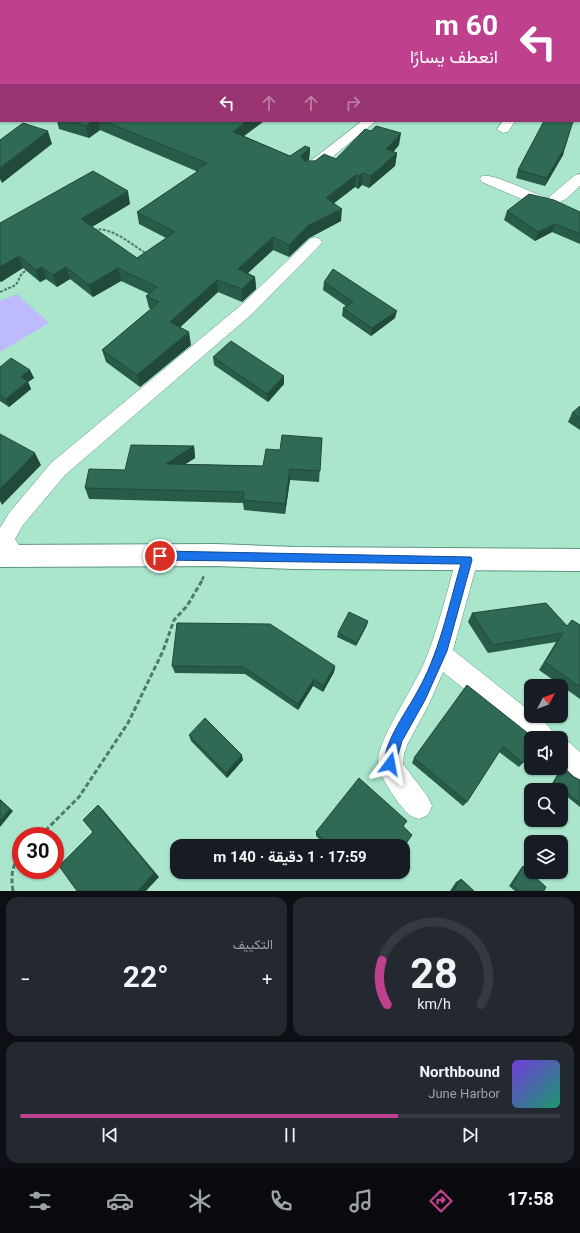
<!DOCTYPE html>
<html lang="ar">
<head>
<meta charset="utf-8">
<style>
  :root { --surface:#171b24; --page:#242831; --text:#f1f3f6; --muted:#9ea1a6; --line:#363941; --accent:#bf418e }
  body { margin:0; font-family:Georgia,Vazirmatn,serif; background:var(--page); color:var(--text); direction:rtl; height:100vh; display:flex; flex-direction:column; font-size:15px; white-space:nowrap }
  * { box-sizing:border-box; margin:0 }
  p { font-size:13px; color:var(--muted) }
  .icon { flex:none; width:22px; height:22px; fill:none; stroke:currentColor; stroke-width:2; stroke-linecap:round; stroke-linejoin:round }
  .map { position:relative; height:891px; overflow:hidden; direction:ltr }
  .panel { display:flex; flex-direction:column; gap:6px; padding:6px; background:#0d0f14; flex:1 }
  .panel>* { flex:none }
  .top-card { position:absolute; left:0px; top:0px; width:580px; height:122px; box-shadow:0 1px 3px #0004; direction:rtl; background:#bf418e; color:#fff; overflow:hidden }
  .needle { width:26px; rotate:49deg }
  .controls { position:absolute; left:524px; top:679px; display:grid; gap:8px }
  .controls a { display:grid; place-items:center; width:44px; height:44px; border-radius:8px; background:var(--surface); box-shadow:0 1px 3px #0004; font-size:20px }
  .speed { position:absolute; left:12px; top:827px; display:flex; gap:8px; font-size:20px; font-weight:700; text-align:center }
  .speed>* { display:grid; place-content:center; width:52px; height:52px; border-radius:50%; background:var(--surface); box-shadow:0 1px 3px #0004; line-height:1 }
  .speed .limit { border:6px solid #d22; background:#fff; color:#111 }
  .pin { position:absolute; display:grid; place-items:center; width:34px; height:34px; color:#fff; margin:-17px; border:2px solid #fff; border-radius:50%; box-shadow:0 1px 4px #0007 }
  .me { position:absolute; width:44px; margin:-22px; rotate:13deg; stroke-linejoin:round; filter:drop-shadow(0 0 3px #0008) }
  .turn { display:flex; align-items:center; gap:14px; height:84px; padding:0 16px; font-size:18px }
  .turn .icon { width:52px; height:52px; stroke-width:2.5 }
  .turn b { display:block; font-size:28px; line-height:34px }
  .lanes { display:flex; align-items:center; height:38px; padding:0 16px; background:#0003; justify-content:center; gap:20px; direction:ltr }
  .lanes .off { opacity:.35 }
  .big { font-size:30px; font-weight:700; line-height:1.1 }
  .panel .card { flex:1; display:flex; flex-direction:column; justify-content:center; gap:6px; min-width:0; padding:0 14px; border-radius:12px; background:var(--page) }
  .panel .dial { align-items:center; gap:0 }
  .dial svg { height:104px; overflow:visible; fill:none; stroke:var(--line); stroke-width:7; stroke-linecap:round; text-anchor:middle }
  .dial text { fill:var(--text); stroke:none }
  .song { display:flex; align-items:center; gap:12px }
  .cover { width:48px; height:48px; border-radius:6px; background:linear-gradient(135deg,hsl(260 70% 55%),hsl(160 70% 35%)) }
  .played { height:4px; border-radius:2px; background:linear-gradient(90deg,var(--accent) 70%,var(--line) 70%) }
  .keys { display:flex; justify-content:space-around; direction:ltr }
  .heat { display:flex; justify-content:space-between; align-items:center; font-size:22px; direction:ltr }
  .panel .tiles { flex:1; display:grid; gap:6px; grid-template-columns:1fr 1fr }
  .card:last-child { grid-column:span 2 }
  .trip { position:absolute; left:170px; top:839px; width:240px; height:40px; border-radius:12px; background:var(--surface); box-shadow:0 1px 3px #0004; font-weight:700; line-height:40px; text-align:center; direction:rtl }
  .menu { display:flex; height:64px; justify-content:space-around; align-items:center; background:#090b0e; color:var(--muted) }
  .menu .icon { width:28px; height:28px }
  .menu .current { color:var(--accent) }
  .menu b { font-size:18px; color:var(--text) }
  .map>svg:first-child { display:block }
  .green { fill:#bebafe }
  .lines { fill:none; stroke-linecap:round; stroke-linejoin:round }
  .minor-casing { stroke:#5d9780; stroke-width:1 }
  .secondary-casing { stroke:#5d9780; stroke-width:2 }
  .path-far2 { stroke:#517a69; stroke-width:2; stroke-dasharray:3 1.5; stroke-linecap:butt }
  .path-far1 { stroke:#517a69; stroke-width:2.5; stroke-dasharray:4 2; stroke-linecap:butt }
  .path { stroke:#517a69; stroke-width:3; stroke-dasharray:5 2.5; stroke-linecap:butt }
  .minor { fill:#fff; fill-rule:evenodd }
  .secondary { fill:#fff; fill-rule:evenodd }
  .wall { fill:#285b48 }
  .shaded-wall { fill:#214a3b }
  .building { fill:#2f6a54; stroke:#214a3b }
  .route { fill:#1a73e8; stroke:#114b97 }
</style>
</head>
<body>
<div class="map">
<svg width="580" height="891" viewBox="0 0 580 891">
  <rect width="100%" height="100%" fill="#a9e6cc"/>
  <polygon class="green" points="17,294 49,323 0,352 0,301"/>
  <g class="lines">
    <defs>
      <g id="minor">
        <polygon points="315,0 328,0 329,1 316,1"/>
        <rect x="579" y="78" width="1" height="8"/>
        <polygon points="362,121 376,121 314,172 304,172 302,169 304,166"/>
        <polygon points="503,121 515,121 508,132 503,133 497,129"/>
        <path d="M580 174V186L566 199 550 207 526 201 482 182 480 179 482 176C494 173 533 194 548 198L575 175Z"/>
        <polygon points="315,237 320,239 322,242 320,245 252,314 65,475 23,525 15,539 26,556 22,563 15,565 8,563 0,551 0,528 9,513 51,463 240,306 310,239"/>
        <path d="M467 551 475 553 478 560 453 650 531 712V716C542 716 552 729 556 738H531V743L443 672 429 704 407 745 404 754 403 764 428 797 432 806 428 815 419 819C416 818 413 817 411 816 401 809 377 774 378 762 378 737 417 684 427 656 439 625 447 592 456 560L459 553Z"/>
        <polygon points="561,739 570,743 580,752 580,782 571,778 560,768"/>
      </g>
      <polygon id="secondary" points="216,544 294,547 580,549 580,571 294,569 216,566 0,567 0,545"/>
    </defs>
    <use href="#minor" class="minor-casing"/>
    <use href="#secondary" class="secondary-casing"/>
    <g class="path-far2">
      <path d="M94 230C111 226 132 245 147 254"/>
      <polyline points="0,292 16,285 22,273 28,270"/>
    </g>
    <polyline class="path-far1" points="202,580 204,576"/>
    <g class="path">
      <polyline points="40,836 79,797 128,723 163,651 174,620 187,606 203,579"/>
      <path d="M13 891C11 877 11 866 21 855"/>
    </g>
    <use href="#minor" class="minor"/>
    <use href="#secondary" class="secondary"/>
  </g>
  <g class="wall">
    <polygon points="579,91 580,91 580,119 579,118"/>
    <polygon points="57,121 264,121 244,136 290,156 310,148 309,160 308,161 336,159 399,145 393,152 397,153 395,166 369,188 362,185 358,189 355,187 334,203 341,221 309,238 289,257 273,250 248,273 255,277 256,289 242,302 218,292 180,327 191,345 140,387 106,362 102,350 151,309 149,308 146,296 149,294 121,281 93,297 70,279 57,287 46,279 40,282 23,268 1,282 0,281 0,223 130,204 92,227 137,258 166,238 139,224 137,212 197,172 196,171 100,130 89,138 59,129"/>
    <polygon points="544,121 574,121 570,129 563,155 545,186 516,178 518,170"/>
    <polygon points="507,211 580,212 580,244 552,232 535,241 504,220"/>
    <polygon points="324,282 395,318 371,336 342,316 343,308 346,306 323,290"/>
    <polygon points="213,357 284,376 284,384 268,402 214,365"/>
    <polygon points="0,367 34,378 28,382 31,389 9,407 0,401"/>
    <polygon points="580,406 580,430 568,422 572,413"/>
    <polygon points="322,438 319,482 290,480 285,514 244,510 243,503 89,499 85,488 125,470 194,446 195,458 185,464 263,466 280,450"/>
    <polygon points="472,613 567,626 572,620 580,625 580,699 539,670 556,642 488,653 468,622"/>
    <polygon points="367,625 356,646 337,637 338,633"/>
    <polygon points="172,666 335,666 334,672 323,692 313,686 298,710 245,674 175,673"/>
    <polygon points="467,685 523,763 519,767 499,752 467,802 463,806 412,763 414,758"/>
    <polygon points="189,735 243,760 227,778 191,741"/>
    <polygon points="563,767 574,777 580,780 580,807 561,792 561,790 558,790 551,785 560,770"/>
    <polygon points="403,826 403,846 326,846 316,836 316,832"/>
    <polygon points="523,866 544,891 515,891 509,886 521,868"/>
    <polygon points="381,872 386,872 384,875"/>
    <polygon points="461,879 474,891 450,891 456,882"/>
  </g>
  <g class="shaded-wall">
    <polygon points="93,121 98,121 100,130 89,138 86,126"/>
    <polygon points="247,121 264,121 233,144 233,132"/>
    <polygon points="48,131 52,144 2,183 0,179 0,168"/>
    <polygon points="401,133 399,145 385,162 386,149"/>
    <polygon points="565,147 563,155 545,186 547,178"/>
    <polygon points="310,148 309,160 301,168 301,156"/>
    <polygon points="397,153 395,166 369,188 371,176"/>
    <polygon points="363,173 362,185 358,189 359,176"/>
    <polygon points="356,175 355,187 325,210 326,198"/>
    <polygon points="128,191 130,204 85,231 81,219"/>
    <polygon points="342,209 341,221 309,238 289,257 289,245 309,225"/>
    <polygon points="555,224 552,232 535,241 538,232"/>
    <polygon points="273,237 273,250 239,281 238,269"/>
    <polygon points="19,256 23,268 1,282 0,280 0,267"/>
    <polygon points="42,267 46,279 40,282 36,270"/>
    <polygon points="66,267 70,279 57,287 53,275"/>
    <polygon points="118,268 121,281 93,297 89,285"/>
    <polygon points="255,277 256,289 242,302 242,289"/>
    <polygon points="217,280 218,292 173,334 170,322"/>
    <polygon points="397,311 395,318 371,336 372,328"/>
    <polygon points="189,332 191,345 140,387 137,375"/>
    <polygon points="30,370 34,378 28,382 31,389 9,407 6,399 21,377"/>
    <polygon points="284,376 284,384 268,402 267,394"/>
    <polygon points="194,446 195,458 169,475 166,464"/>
    <polygon points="35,453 41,465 2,505 0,501 0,489"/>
    <polygon points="290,469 290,480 285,514 285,504"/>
    <polygon points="368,621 367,625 356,646 357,643"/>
    <polygon points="335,666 334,672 323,692 323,686"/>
    <polygon points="314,679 313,686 298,710 298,704"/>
    <polygon points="242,755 243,760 227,778 226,773"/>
    <polygon points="0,799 13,811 0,827"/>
    <polygon points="98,805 104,811 159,877 146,891 138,891"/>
  </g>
  <g class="building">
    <rect x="579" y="91" width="1" height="19"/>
    <polygon points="70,121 93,121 86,126"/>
    <polygon points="104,121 247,121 233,132 290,156 305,146 310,148 301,156 304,161 315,161 324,154 336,159 365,129 371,131 376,126 401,133 386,149 397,153 371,176 363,173 359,176 356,175 326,198 342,209 309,225 289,245 273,237 238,269 255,277 242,289 217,280 170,322 189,332 137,375 102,350 159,302 146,296 157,287 118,268 89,285 66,267 53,275 42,267 36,270 19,256 0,267 0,223 93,171 128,191 81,219 137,258 175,232 137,212 198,171 196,170 207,163"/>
    <polygon points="544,121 573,121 565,147 547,178 518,170"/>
    <polygon points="23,123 48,131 0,168 0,140"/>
    <polygon points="529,194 554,200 580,212 580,234 555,224 538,232 507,211"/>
    <polygon points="333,269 397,311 372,328 343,308 353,302 324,282"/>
    <polygon points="231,341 284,376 267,394 213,357"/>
    <polygon points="11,358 30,370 21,377 28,381 6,399 0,395 0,367"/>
    <polygon points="580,406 580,418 572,413"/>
    <polygon points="0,434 35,453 0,489"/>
    <polygon points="282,435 322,438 320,471 290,469 285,504 243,500 244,492 85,488 89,469 125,470 131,445 194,446 166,464 263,466 266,449 280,450"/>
    <polygon points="546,603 567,626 572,620 580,625 580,687 545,662 563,633 493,645 472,613"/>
    <polygon points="349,612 368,621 357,643 338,633"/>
    <polygon points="177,623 270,624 335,666 323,686 314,679 298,704 244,667 172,666"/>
    <polygon points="467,685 534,738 531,738 531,750 523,763 503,746 467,802 414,758"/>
    <polygon points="205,718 242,755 226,773 189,735"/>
    <polygon points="563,767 574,777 580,780 580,803 554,782"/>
    <polygon points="359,778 407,821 403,826 412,835 403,848 403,846 358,846 355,843 353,846 330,846 316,832"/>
    <polygon points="0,800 10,809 0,821"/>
    <polygon points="98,805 154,873 138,891 77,891 59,866 93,832 83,820"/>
    <polygon points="523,866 546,887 544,891 519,891 512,885"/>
    <polygon points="461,879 474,891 453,891"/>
  </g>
  <path class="route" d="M160 551 471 557 472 560 447 651 425 700 402 741 394 769 390 770 386 769C378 750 407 711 416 694 439 655 448 608 461 564L160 560 155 556Z"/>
</svg>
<div class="controls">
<a><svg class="needle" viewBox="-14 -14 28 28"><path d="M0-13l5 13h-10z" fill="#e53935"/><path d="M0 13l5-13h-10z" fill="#9ea1a6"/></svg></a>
<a><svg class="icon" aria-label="sound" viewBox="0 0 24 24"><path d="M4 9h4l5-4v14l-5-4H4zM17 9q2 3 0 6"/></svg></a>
<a><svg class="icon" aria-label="search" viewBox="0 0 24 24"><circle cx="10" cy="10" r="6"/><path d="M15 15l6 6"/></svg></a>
<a><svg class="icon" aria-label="layers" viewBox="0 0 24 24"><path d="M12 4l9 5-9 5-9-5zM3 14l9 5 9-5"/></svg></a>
</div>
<div class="speed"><div class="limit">30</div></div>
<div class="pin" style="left:160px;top:556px;background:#d93025"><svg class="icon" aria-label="arrive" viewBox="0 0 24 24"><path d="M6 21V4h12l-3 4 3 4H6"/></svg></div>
<svg class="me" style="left:390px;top:764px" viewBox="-20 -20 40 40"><path d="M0-17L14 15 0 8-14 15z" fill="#1a73e8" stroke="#fff" stroke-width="4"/></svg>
<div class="trip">17:59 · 1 دقيقة · 140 m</div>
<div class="top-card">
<div class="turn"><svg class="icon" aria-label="left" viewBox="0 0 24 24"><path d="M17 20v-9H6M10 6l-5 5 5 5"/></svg><div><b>60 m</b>انعطف يسارًا</div></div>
<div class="lanes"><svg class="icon" aria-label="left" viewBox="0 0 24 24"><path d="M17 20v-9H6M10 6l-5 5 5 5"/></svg><svg class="icon off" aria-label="ahead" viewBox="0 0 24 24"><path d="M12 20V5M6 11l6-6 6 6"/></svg><svg class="icon off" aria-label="ahead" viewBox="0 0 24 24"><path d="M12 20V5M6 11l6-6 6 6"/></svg><svg class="icon off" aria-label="right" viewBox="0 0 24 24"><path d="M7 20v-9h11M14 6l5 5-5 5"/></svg></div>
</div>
</div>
<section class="panel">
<div class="tiles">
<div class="card dial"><svg viewBox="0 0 100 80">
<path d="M14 69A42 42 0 1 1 86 69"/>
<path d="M14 69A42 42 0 0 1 10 35" stroke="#bf418e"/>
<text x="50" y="56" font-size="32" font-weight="700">28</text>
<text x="50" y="72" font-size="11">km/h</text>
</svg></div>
<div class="card"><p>التكييف</p>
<div class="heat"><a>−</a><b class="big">22°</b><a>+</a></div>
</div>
<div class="card">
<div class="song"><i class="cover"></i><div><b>Northbound</b><p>June Harbor</p></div></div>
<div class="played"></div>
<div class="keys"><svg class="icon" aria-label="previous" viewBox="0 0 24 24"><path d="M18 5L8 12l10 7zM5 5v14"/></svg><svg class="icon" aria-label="pause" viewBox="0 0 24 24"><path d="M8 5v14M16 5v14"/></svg><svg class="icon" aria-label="next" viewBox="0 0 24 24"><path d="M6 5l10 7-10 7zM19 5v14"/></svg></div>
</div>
</div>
</section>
<nav class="menu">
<b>17:58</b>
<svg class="icon current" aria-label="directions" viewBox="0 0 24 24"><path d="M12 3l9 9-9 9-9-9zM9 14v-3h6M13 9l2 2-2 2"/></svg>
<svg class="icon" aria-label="music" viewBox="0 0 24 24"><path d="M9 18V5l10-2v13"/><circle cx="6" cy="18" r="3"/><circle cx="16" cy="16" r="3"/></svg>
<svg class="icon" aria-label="phone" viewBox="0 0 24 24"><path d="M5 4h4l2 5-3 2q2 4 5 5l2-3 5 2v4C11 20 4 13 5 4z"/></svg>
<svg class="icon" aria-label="climate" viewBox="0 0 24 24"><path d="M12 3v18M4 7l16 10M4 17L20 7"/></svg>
<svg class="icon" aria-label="car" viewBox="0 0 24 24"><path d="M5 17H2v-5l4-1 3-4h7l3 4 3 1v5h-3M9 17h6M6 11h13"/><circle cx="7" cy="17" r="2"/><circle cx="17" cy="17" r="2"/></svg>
<svg class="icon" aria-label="filters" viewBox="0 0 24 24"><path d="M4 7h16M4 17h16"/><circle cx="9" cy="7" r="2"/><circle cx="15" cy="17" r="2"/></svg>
</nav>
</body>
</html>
